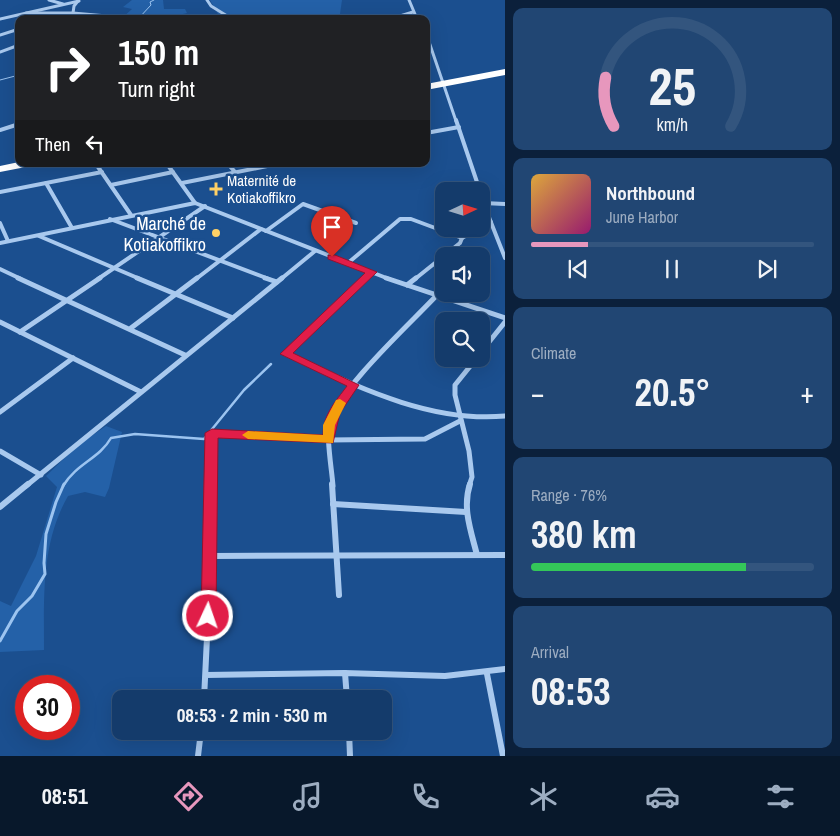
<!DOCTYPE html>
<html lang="en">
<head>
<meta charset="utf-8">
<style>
  :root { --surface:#143b6b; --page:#214673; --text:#f1f3f6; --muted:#9dadc1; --line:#33557e; --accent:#e797bd }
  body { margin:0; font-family:"Archivo Narrow",sans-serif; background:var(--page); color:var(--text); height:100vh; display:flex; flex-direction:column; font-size:19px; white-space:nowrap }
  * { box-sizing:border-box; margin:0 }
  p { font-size:16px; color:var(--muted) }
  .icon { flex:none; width:28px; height:28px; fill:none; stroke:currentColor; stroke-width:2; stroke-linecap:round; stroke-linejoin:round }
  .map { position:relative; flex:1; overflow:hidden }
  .side { display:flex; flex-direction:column; gap:8px; padding:8px; background:#0b203b; width:335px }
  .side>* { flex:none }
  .top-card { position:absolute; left:15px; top:15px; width:415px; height:152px; border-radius:10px; box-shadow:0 5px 20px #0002,0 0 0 1px var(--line); background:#202124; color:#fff; overflow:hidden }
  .needle { width:32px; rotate:86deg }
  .controls { position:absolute; left:435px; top:182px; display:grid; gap:10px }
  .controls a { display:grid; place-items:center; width:55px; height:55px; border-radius:10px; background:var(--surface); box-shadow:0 5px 20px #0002,0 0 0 1px var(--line); font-size:25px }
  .speed { position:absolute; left:15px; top:675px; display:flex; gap:10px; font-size:25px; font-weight:700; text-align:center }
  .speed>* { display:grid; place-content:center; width:65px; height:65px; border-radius:50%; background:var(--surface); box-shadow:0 5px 20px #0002,0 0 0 1px var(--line); line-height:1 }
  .speed .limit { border:8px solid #d22; background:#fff; color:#111 }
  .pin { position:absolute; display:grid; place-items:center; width:42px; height:42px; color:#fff; margin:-51px -21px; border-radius:50% 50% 50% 0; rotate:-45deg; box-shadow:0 0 5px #0007 }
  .pin .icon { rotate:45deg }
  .me { position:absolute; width:55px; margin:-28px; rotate:3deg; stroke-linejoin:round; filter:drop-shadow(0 0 4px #0008) }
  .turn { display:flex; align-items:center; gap:18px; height:105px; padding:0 20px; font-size:22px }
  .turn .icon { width:65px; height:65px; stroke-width:2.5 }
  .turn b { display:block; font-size:35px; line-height:42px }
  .then { display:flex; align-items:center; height:48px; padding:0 20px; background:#0003; gap:10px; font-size:19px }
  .big { font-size:38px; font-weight:800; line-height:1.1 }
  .side .card { flex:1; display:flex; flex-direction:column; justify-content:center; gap:8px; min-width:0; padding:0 18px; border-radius:10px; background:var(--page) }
  .side .dial { align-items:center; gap:0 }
  .dial svg { height:130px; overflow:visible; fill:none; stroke:var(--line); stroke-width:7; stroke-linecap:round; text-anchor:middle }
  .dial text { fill:var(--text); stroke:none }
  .song { display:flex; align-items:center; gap:15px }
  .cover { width:60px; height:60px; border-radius:8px; background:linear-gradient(135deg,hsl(40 70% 55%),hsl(320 70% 35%)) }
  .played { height:5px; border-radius:2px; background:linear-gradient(90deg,var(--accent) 20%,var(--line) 20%) }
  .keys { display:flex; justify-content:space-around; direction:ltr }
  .heat { display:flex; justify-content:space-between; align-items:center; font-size:28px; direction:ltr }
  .charge { height:8px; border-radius:4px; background:linear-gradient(90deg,#34c759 76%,var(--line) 0) }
  .trip { position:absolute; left:112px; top:690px; width:280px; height:50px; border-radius:10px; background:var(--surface); box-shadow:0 5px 20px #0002,0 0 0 1px var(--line); font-weight:800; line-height:50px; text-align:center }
  .tab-bar { display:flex; height:80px; justify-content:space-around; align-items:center; background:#08182b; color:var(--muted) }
  .tab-bar .icon { width:35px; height:35px }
  .tab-bar .selected { color:var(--accent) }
  .tab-bar b { font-size:22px; color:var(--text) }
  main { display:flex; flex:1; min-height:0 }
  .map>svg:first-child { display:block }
  .green { fill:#2461a8 }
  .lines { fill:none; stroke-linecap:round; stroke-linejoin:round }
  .stream-far2 { stroke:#9cc4f0; stroke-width:1 }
  .stream-far1 { stroke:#9cc4f0; stroke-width:2.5 }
  .stream { stroke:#9cc4f0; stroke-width:3 }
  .street-far3 { stroke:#a9c9ee; stroke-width:3 }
  .street-far2 { stroke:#a9c9ee; stroke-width:4 }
  .street-far1 { stroke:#a9c9ee; stroke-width:5 }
  .street { stroke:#a9c9ee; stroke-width:6 }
  .highway { fill:#fff; fill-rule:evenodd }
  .route { fill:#e11d48; stroke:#92132f }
  .slow { fill:#f59e0b }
  .poi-dot { fill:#ffd166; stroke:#1b4f8f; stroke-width:2 }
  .labels { text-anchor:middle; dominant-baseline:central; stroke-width:5; stroke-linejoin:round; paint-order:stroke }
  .far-poi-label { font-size:15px; fill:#fff; stroke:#1b4f8f; text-anchor:start }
  .poi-label { font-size:18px; fill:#fff; stroke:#1b4f8f; text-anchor:end }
</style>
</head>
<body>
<main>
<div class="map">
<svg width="505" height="756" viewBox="0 0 505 756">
  <rect width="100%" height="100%" fill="#1b4f8f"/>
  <g class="green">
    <polygon points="132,0 163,0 164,9 185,9 187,13 162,19 121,19 132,9 123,7"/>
    <polygon points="210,0 342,0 340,14 329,19 225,19 219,16"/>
    <path d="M106 426 122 432 109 488 105 497 85 492 68 496C41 543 44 597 44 650L0 652V601L11 606 36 556 57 487 46 476 78 445Z"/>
  </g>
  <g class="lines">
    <g class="stream-far2">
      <polyline points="138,19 151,5 150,2 154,0"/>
      <polyline points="0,80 19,75"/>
    </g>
    <path class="stream-far1" d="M63 486C77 463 99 459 111 438L135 434 204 439 244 390 271 364"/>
    <polyline class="stream" points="0,641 17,611 32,596 45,574 44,563 46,534 56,502 64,484"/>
    <g class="street-far3">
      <polyline points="49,0 63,4"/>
      <polyline points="207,0 211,6 232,19"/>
      <polyline points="409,0 417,19"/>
      <polyline points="26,13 73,13 141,19"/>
      <polyline points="0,19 79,1"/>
      <polyline points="64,19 73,13 74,6 78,1"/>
      <polyline points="390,19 413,12"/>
      <polyline points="426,33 456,121"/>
      <polyline points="0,35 19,29"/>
      <polyline points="0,52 19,45"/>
    </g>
    <g class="street-far2">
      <polyline points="456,120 480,191"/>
      <polyline points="0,130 19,124"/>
      <polyline points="426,133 459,127"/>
      <polyline points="96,164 131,215"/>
      <polyline points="167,164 195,203"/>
      <polyline points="228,164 235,172"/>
      <polyline points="46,183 72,228"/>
      <polyline points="182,183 277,164"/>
      <polyline points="111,185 173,172"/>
      <polyline points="0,192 102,172"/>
      <polyline points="481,197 505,258"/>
      <polyline points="483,203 505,204"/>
      <polyline points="110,219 269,279"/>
      <polyline points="0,223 8,241"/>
      <polyline points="481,227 491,222"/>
      <polyline points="266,231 303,204 356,223"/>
      <polyline points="39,236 140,279"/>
      <polyline points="0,243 195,203 389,279"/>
      <polyline points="348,263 400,219 411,219 462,238"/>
      <polyline points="0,269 21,279"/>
      <polyline points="98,279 205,206"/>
      <polyline points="196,279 261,229"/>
      <polyline points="281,279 315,251"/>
      <polyline points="366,279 372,273"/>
      <polyline points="415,279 460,243 462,238 477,229"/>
    </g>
    <g class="street-far1">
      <polyline points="18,278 185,355"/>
      <polyline points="137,278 233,318"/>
      <polyline points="265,278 277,282"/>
      <path d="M367 278 286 354C354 385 428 423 505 416"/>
      <polyline points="386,278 505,318"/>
      <polyline points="407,285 416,278"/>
      <polyline points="0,322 141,392"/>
      <polyline points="131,328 197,278"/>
      <polyline points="20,332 100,278"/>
      <polyline points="481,352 505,322"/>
      <polyline points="0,412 73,358"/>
      <polyline points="0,451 41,475"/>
      <polyline points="26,486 282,278"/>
      <polyline points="209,486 212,433 328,440 425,439 460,421"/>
      <path d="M333 486C332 471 326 437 329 424 339 388 410 324 437 295"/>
      <polyline points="469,486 472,477 469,451 455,395 455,385 476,359"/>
    </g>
    <g class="street">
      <polyline points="332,484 339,595"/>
      <path d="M470 484C462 508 471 531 477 555"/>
      <polyline points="333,504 466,512"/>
      <polyline points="0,507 28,484"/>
      <polyline points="211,556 505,555"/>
      <polyline points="345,673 347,699"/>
      <polyline points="487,674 503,756"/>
      <polyline points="206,675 344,673 445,676 505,669"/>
      <polyline points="204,699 211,556 209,484"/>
      <polyline points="349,731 350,756"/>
      <polyline points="198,756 201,731"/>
    </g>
    <g class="highway">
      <polygon points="505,69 505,75 426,90 426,84"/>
      <polygon points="19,162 32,164 31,166 0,172 0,166"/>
    </g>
  </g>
  <path class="route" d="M328 255H335L377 272 293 353 359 385 340 413 333 443 218 438 216 616 214 620 208 622 203 620 201 616 205 433 212 429 323 435C323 415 335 402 347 386L280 354 365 273 328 259Z"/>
  <polygon class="slow" points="340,399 346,403 335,425 333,443 248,439 242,435 248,431 323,435 323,425 336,400"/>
  <g class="poi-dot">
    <path d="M213.5 181.5h5v5h5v5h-5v5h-5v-5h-5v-5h5z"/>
    <circle cx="216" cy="233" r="5"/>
  </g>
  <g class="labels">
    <g class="far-poi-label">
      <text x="227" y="180">Maternité de<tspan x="227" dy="17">Kotiakoffikro</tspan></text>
    </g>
    <g class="poi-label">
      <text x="206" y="223">Marché de<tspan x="206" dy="21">Kotiakoffikro</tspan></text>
    </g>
  </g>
</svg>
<div class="controls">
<a><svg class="needle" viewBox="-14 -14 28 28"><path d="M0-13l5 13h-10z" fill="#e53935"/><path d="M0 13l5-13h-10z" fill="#9dadc1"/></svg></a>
<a><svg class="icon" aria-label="sound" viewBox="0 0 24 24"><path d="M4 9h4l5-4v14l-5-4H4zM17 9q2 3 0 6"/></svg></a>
<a><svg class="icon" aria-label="search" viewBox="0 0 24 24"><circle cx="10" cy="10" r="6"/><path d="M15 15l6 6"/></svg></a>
</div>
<div class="speed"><div class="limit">30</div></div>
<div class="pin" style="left:332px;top:257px;background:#d93025"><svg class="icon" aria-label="arrive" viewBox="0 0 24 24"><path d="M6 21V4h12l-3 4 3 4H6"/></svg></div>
<svg class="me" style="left:208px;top:616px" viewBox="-20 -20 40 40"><circle r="17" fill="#e11d48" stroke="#fff" stroke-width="3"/><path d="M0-11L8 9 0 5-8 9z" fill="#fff"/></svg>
<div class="trip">08:53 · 2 min · 530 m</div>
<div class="top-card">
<div class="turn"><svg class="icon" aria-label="right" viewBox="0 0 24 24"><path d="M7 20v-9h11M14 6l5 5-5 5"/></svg><div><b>150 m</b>Turn right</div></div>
<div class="then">Then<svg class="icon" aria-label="left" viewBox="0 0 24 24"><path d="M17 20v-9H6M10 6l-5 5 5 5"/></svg></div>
</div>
</div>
<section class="side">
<div class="card dial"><svg viewBox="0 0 100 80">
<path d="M14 69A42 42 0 1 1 86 69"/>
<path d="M14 69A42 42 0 0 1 9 39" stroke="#e797bd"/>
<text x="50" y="56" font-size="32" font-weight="700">25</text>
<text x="50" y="72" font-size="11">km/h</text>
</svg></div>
<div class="card">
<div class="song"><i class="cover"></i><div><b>Northbound</b><p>June Harbor</p></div></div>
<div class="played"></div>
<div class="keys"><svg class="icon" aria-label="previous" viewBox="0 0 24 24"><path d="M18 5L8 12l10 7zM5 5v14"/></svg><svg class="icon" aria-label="pause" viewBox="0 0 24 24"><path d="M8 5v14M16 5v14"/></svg><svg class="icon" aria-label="next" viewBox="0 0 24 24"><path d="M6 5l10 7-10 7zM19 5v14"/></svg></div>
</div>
<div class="card"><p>Climate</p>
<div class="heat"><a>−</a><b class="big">20.5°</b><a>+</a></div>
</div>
<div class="card"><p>Range · 76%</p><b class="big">380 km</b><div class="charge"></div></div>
<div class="card"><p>Arrival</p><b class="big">08:53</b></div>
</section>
</main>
<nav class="tab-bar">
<b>08:51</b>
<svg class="icon selected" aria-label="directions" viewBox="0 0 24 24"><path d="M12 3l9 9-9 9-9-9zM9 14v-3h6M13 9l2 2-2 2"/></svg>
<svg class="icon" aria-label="music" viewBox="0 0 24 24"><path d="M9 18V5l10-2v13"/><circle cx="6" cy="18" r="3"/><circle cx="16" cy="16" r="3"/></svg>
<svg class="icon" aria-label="phone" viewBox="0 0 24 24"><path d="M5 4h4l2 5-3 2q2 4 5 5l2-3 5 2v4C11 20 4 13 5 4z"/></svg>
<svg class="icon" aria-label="climate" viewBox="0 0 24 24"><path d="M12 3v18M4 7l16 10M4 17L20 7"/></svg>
<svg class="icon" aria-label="car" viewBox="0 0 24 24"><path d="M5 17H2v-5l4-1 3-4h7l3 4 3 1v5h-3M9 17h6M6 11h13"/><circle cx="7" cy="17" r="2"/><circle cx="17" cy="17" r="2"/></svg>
<svg class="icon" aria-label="filters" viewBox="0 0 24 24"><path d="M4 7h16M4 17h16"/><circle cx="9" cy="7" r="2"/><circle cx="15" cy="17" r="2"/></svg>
</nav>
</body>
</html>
